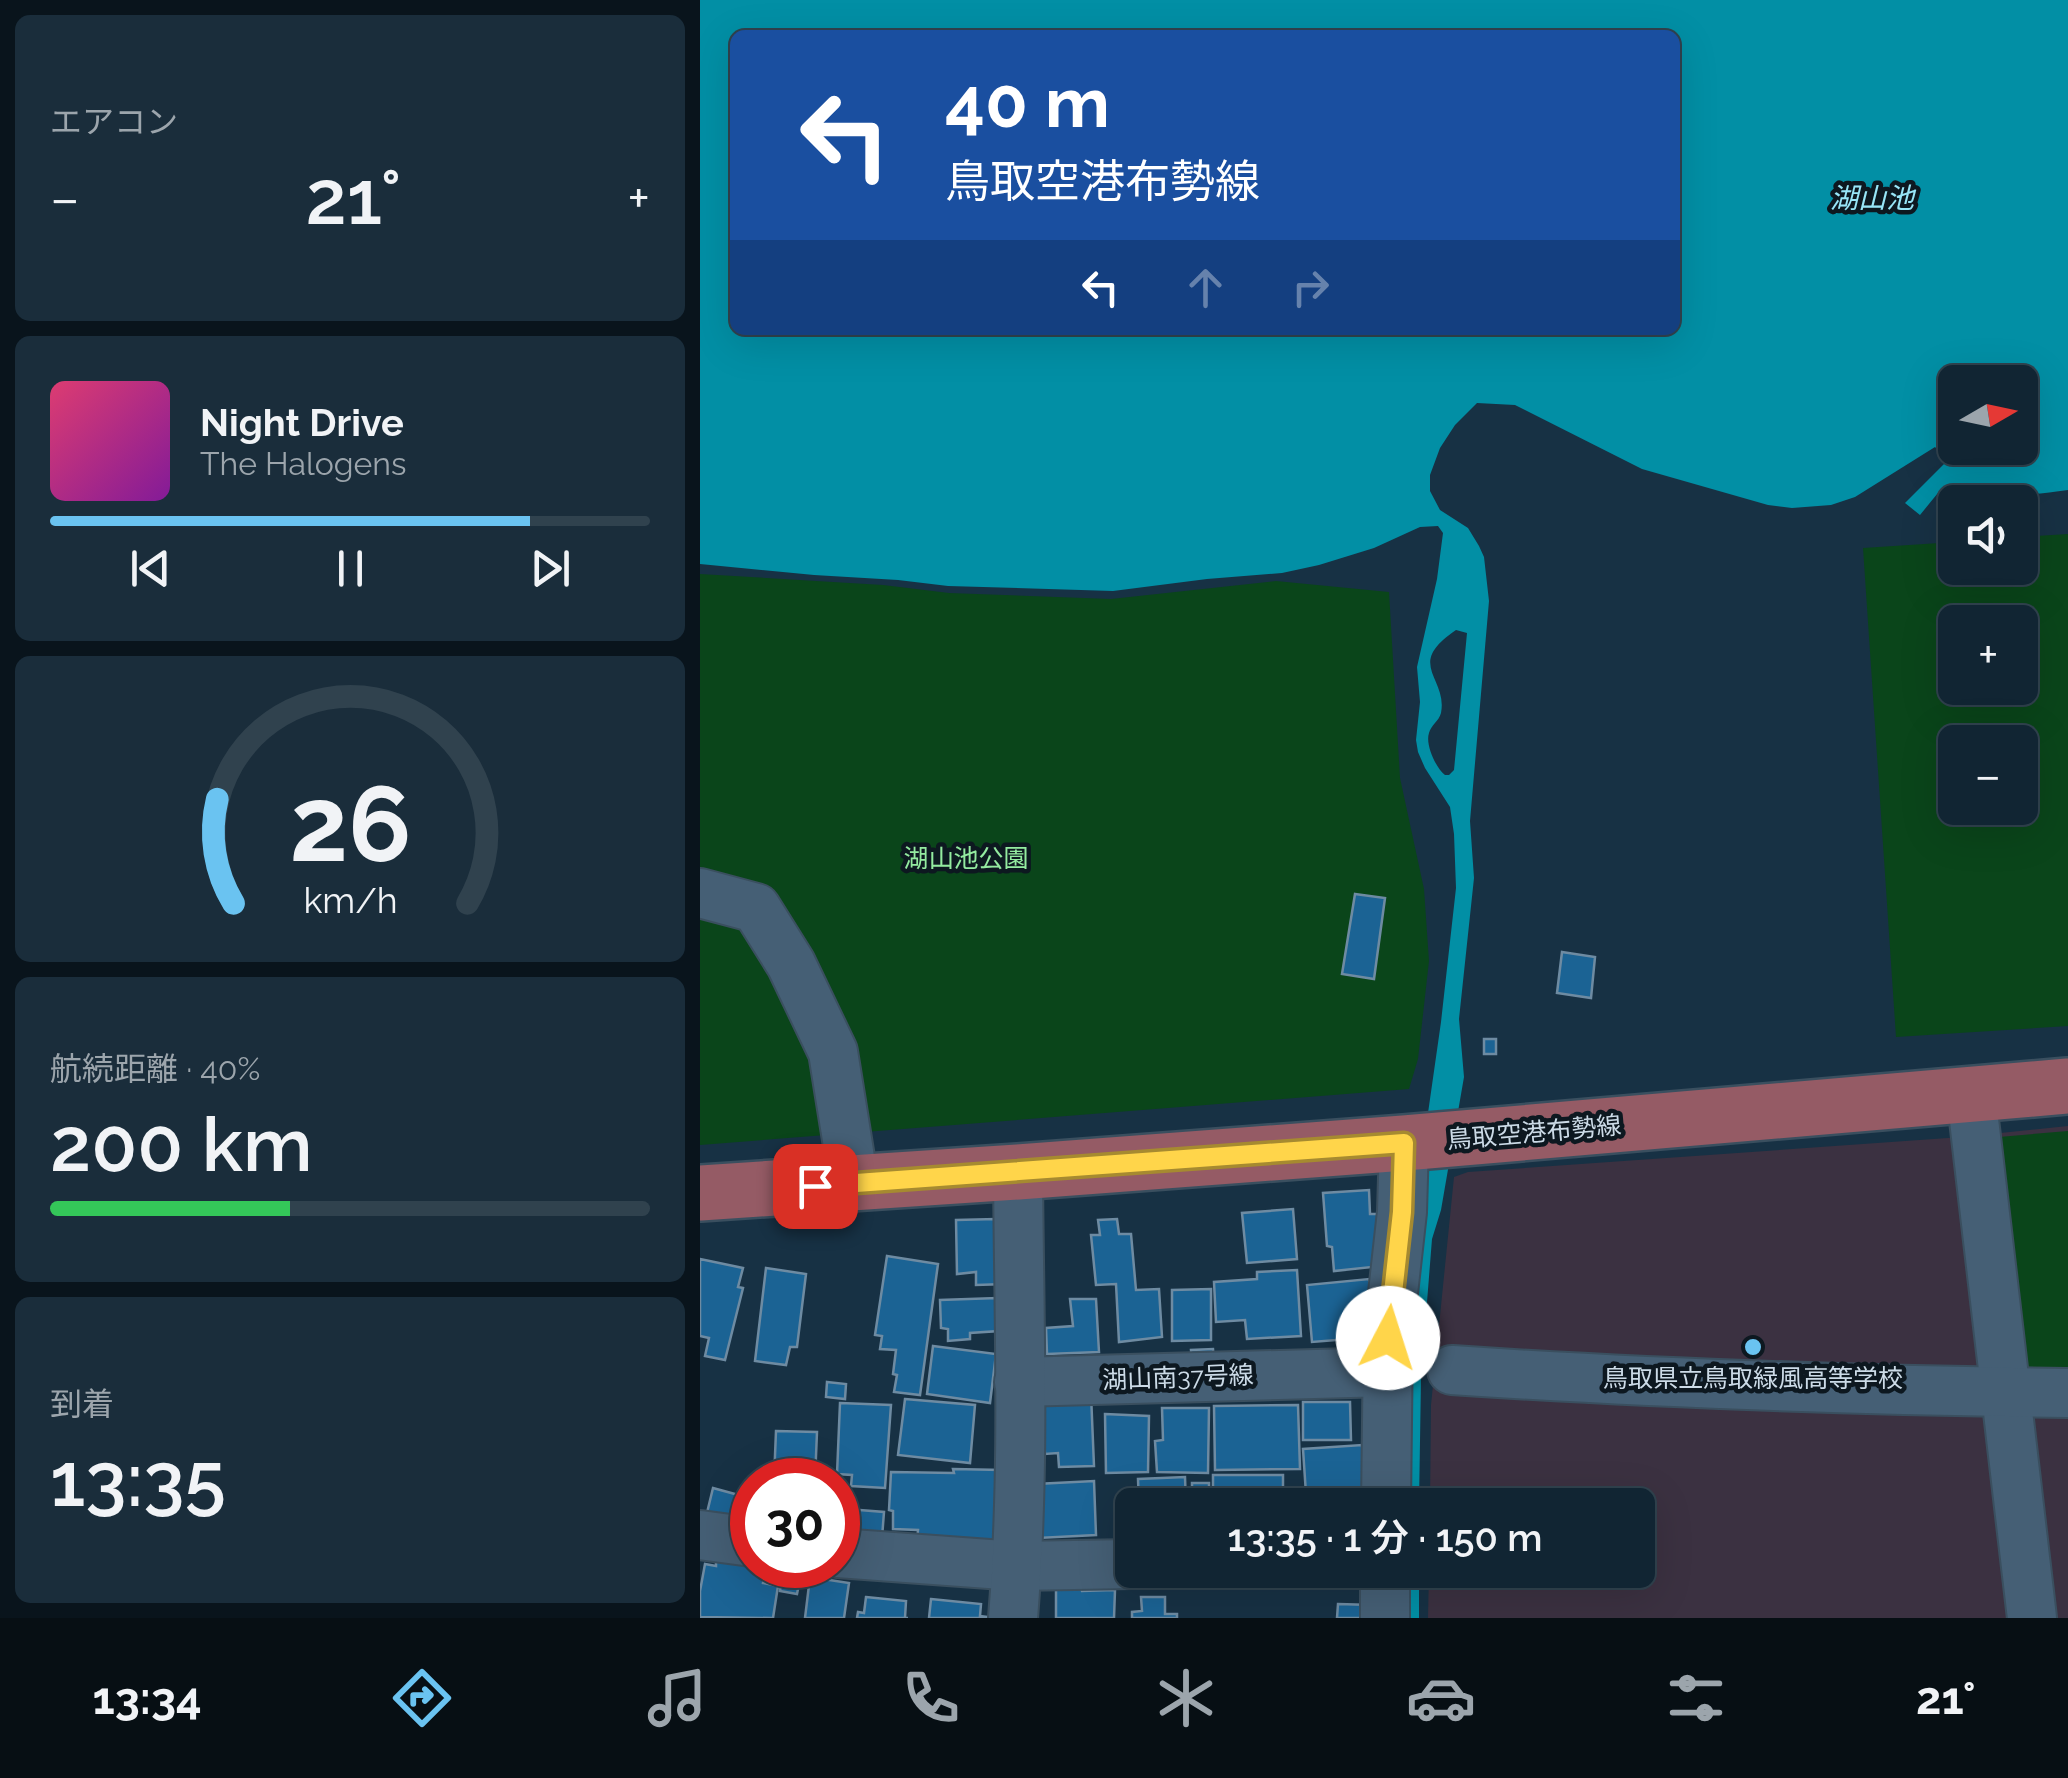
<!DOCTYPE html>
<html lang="ja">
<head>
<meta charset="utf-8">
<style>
  :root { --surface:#112533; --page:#1a2d3b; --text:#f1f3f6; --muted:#9ca5ac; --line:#30424e; --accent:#6ac3f1 }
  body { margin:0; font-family:Raleway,"Noto Sans JP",sans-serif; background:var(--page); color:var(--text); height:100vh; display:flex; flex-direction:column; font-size:38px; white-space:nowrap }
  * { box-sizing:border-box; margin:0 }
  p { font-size:32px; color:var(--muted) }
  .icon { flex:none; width:55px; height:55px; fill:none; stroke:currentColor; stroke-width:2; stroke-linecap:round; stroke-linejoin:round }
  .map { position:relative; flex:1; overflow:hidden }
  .side { display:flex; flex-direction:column; gap:15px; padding:15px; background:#09141c; width:700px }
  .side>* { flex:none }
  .top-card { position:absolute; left:30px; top:30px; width:950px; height:305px; border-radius:15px; box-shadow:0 10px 40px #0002,0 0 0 2px var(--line); background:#1a4fa0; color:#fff; overflow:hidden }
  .needle { width:65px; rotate:81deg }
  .buttons { position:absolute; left:1238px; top:365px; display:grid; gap:20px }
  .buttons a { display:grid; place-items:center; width:100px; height:100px; border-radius:15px; background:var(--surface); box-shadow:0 10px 40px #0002,0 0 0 2px var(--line); font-size:50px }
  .speed { position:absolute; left:30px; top:1458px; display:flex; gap:20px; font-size:50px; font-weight:700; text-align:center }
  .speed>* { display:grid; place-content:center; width:130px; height:130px; border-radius:50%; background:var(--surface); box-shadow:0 10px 40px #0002,0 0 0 2px var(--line); line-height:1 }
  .speed .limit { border:15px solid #d22; background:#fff; color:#111 }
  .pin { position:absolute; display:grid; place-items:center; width:85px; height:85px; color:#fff; margin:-42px; border-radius:20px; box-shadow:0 5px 15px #0006 }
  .me { position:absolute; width:110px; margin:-55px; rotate:5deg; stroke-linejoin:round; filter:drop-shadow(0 0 8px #0008) }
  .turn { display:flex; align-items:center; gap:35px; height:210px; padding:0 50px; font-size:45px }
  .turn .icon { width:130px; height:130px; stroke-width:2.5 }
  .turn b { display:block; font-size:70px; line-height:85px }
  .lanes { display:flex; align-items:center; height:95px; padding:0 50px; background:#0003; justify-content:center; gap:50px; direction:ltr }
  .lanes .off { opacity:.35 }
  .big { font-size:75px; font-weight:600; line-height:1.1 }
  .side .widget { flex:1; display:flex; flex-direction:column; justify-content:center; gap:15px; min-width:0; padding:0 35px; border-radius:15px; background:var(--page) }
  .side .dial { align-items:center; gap:0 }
  .dial svg { height:260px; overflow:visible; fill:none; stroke:var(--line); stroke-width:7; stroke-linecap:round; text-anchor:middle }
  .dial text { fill:var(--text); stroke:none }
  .song { display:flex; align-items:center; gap:30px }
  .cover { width:120px; height:120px; border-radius:15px; background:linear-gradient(135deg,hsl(340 70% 55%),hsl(290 70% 35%)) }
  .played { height:10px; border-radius:5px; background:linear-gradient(90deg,var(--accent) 80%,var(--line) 80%) }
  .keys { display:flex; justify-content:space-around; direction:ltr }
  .heat { display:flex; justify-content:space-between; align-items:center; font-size:55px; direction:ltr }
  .charge { height:15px; border-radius:8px; background:linear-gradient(90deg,#34c759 40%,var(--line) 0) }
  .trip { position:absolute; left:415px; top:1488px; width:540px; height:100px; border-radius:15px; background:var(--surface); box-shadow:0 10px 40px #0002,0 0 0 2px var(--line); font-weight:600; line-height:100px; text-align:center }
  .dock { display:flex; height:160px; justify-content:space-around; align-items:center; background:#070f14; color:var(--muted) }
  .dock .icon { width:70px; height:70px }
  .dock .on { color:var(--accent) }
  .dock b { font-size:45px; color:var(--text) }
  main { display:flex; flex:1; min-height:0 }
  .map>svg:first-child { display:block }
  .education { fill:#3b3141 }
  .green { fill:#0a451a; fill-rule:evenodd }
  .water { fill:#028fa5; fill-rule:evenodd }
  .building { fill:#1b6394; stroke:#6e8ba2; stroke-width:2.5 }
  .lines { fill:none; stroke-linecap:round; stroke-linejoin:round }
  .minor-casing { stroke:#3a4f5f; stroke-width:52 }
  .major-casing { stroke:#3a4f5f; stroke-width:60 }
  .minor { stroke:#455f75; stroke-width:48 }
  .major { stroke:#955b65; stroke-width:55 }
  .route-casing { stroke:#a68a30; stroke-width:25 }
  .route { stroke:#ffd54a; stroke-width:18 }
  .poi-dot { fill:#6ac3f1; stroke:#0d1820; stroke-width:4 }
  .labels { text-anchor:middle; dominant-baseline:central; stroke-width:9; stroke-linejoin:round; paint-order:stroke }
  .park-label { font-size:25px; fill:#94eba0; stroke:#0d1820 }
  .street-label { font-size:25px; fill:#ccdbe7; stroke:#0d1820 }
  .poi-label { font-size:25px; fill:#ccdbe7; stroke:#0d1820 }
  .water-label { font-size:28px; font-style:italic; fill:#98e6f8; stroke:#0d1820 }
</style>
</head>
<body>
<main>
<section class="side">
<div class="widget"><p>エアコン</p>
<div class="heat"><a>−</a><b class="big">21°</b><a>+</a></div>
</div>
<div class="widget">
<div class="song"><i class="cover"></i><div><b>Night Drive</b><p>The Halogens</p></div></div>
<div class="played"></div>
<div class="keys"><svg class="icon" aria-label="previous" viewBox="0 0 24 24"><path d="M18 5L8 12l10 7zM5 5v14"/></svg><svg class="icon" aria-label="pause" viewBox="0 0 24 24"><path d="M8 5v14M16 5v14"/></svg><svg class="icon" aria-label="next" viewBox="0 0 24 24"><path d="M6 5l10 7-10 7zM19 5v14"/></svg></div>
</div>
<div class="widget dial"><svg viewBox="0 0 100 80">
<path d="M14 69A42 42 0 1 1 86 69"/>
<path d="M14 69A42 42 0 0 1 9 37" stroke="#6ac3f1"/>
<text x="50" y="56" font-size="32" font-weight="700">26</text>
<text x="50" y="72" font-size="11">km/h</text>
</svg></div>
<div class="widget"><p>航続距離 · 40%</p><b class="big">200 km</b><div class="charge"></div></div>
<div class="widget"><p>到着</p><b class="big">13:35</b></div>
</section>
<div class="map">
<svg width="1368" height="1618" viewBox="0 0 1368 1618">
  <rect width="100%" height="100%" fill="#173144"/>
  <polygon class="education" points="1368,1126 1368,1618 728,1618 729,1570 938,1570 938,1505 730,1505 731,1405 754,1177 768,1172 1262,1137"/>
  <g class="green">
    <path d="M1368 534V1026L1196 1037 1163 548 1255 542V568H1320V537ZM1320 622V688H1255V622ZM1320 742V808H1255V742Z"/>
    <polygon points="0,574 183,585 249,593 411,599 576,581 689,592 700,778 724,889 729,961 718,1059 709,1089 0,1145"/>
    <polygon points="1368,1131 1368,1384 1314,1378 1287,1138"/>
  </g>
  <g class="water">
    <path d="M0 0H1368V490C1320 497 1289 497 1242 488L1220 515 1205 503 1248 460 1235 447 1155 497 1131 505 1092 508 1068 505 942 469 815 405 777 403 755 425 740 448 730 475V491L740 510 768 528 779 546 784 557 789 601 770 821 774 878 759 1019 764 1077 741 1210 732 1239 721 1378 719 1505H695L715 1204 741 1022 756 888 754 834 750 807 725 768 718 752 716 740 720 702 717 667 737 579 743 533 738 526 720 527 674 548 619 565 582 573 507 579 413 591 248 586 198 580 114 575 0 564ZM35 35H975V330H35ZM1255 382H1320V448H1255ZM756 630 767 633 754 770 749 775H745C736 768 725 745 729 733 731 725 739 721 741 713 748 677 704 665 756 630Z"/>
    <rect x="695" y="1570" width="24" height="48"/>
  </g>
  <g class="building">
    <polygon points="655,894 685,898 674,979 642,974"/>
    <polygon points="862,952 895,957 891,998 857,993"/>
    <rect x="784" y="1039" width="12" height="15"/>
    <polygon points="669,1190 670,1214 678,1214 682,1266 634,1271 632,1247 627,1246 623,1193"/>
    <polygon points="593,1209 597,1259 547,1263 542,1213"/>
    <polygon points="296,1219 306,1284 276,1285 276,1272 257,1274 256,1220"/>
    <polygon points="417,1219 419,1234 431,1234 436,1290 459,1289 462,1337 419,1342 416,1284 396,1285 391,1235 400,1235 398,1220"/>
    <polygon points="187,1256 238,1264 220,1395 194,1392 197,1375 193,1374 196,1350 180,1349 182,1336 175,1335"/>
    <polygon points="0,1259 43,1268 38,1287 43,1288 25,1360 5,1356 9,1338 0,1336"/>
    <polygon points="66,1268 106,1274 97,1347 90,1347 86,1365 55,1361"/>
    <polygon points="597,1270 601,1336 547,1339 545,1320 516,1322 514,1282 557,1279 557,1272"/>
    <polygon points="669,1279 674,1337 612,1342 607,1285"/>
    <polygon points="511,1289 511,1340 472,1341 472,1290"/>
    <polygon points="297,1298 299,1331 270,1333 270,1339 248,1341 248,1329 241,1328 240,1300"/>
    <polygon points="370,1299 396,1299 399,1352 347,1354 346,1328 373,1326"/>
    <polygon points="233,1346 296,1354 290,1403 227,1394"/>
    <polygon points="513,1349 514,1361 492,1362 491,1350"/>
    <polygon points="127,1382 146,1384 145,1399 126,1397"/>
    <polygon points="391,1394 394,1466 359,1467 358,1453 345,1454 342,1397"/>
    <polygon points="205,1399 275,1405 270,1463 198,1455"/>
    <polygon points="603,1402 650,1402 651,1440 603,1440"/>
    <polygon points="140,1403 191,1405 185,1488 151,1486 152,1475 137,1474"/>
    <polygon points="598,1405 600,1469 515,1470 514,1406"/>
    <polygon points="462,1408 509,1408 508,1473 457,1472 455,1441 463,1440"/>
    <polygon points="405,1414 449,1416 448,1472 406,1473"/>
    <polygon points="76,1431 117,1432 115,1480 74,1480"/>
    <polygon points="662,1445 665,1491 606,1494 603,1449"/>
    <polygon points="253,1469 302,1470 301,1544 217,1541 218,1530 193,1529 193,1511 189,1510 191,1472 254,1473"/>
    <rect x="513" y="1475" width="70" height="30"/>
    <polygon points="485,1477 486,1505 439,1505 438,1479"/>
    <polygon points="394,1481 396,1535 338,1538 336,1484"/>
    <rect x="492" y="1483" width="17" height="22"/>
    <polygon points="13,1488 42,1496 34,1527 5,1521"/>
    <polygon points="147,1509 184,1512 182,1538 146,1536"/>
    <polygon points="16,1559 66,1566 63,1583 78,1586 73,1618 0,1617 0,1591 5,1564 16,1566"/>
    <polygon points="84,1566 102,1569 97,1594 80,1591"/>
    <polygon points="110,1577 149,1583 144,1618 105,1618"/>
    <polygon points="356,1586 381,1587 382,1591 415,1590 414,1618 356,1618"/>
    <polygon points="166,1597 206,1601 205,1618 208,1618 157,1618 158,1612 164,1613"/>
    <polygon points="441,1597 465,1597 465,1614 477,1614 477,1618 432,1618 432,1612 442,1611"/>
    <polygon points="231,1599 281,1604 280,1616 295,1618 229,1618"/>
    <polygon points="638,1604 672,1605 672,1618 637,1618"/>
  </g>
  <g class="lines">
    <defs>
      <g id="minor">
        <polyline points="0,893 56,908 91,964 133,1052 154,1183"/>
        <polyline points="1271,1094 1332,1618"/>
        <path d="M752 1370C957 1384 1163 1390 1368 1393"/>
        <polyline points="319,1382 687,1372"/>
        <polyline points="686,1505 688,1338 702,1212 704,1143"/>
        <polyline points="0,1535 52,1542"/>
        <polyline points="138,1553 317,1566 432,1564"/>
        <polyline points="685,1570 685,1618"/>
        <path d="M313 1618C325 1470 319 1321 318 1172"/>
      </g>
      <polyline id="major" points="0,1193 318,1172 704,1143 1368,1086"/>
    </defs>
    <use href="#minor" class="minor-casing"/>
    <use href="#major" class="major-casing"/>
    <use href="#minor" class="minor"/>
    <use href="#major" class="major"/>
  </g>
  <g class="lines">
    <defs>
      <polyline id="route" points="115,1186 704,1143 702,1212 688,1338"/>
    </defs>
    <use href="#route" class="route-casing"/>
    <use href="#route" class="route"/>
  </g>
  <circle class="poi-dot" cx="1053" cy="1347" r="10"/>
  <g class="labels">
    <g class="park-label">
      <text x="266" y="858">湖山池公園</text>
    </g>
    <g class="street-label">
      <text transform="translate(834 1132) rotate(-5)">鳥取空港布勢線</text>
      <text transform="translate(478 1377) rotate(-2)">湖山南37号線</text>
    </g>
    <g class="poi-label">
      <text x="1053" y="1378">鳥取県立鳥取緑風高等学校</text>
    </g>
    <g class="water-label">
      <text x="1172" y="198">湖山池</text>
    </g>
  </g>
</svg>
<div class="buttons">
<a><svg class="needle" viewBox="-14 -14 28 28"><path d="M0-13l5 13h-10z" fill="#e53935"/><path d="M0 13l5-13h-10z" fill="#9ca5ac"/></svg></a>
<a><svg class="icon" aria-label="sound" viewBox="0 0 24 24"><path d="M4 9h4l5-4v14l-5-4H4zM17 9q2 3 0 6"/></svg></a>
<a>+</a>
<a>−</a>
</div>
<div class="speed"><div class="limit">30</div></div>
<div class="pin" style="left:115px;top:1186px;background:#d93025"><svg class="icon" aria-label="arrive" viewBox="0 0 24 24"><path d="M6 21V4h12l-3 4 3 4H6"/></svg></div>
<svg class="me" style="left:688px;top:1338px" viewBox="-20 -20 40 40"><circle r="19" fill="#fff"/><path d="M0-13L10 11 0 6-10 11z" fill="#ffd54a"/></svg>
<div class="trip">13:35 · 1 分 · 150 m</div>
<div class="top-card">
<div class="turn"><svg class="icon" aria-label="left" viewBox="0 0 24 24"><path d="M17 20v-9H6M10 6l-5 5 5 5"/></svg><div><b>40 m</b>鳥取空港布勢線</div></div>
<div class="lanes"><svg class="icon" aria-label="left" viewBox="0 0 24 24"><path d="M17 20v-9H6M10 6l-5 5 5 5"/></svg><svg class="icon off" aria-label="ahead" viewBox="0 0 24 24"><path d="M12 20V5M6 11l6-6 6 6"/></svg><svg class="icon off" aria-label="right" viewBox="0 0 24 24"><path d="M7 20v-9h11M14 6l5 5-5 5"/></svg></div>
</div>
</div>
</main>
<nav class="dock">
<b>13:34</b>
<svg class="icon on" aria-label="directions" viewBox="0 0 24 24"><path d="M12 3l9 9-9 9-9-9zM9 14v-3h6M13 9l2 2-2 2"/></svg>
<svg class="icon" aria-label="music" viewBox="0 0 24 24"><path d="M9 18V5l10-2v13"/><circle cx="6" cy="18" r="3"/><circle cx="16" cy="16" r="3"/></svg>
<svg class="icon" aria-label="phone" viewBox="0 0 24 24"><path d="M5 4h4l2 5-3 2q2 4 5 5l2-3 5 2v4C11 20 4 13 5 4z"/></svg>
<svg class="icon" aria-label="climate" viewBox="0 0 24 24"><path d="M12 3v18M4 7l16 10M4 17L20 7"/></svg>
<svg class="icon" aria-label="car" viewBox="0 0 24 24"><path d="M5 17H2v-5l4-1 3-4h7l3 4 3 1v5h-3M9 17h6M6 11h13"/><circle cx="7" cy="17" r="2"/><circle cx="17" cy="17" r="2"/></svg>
<svg class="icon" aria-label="filters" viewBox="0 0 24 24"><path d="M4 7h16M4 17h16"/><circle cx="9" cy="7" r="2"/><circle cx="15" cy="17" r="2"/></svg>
<b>21°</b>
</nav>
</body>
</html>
